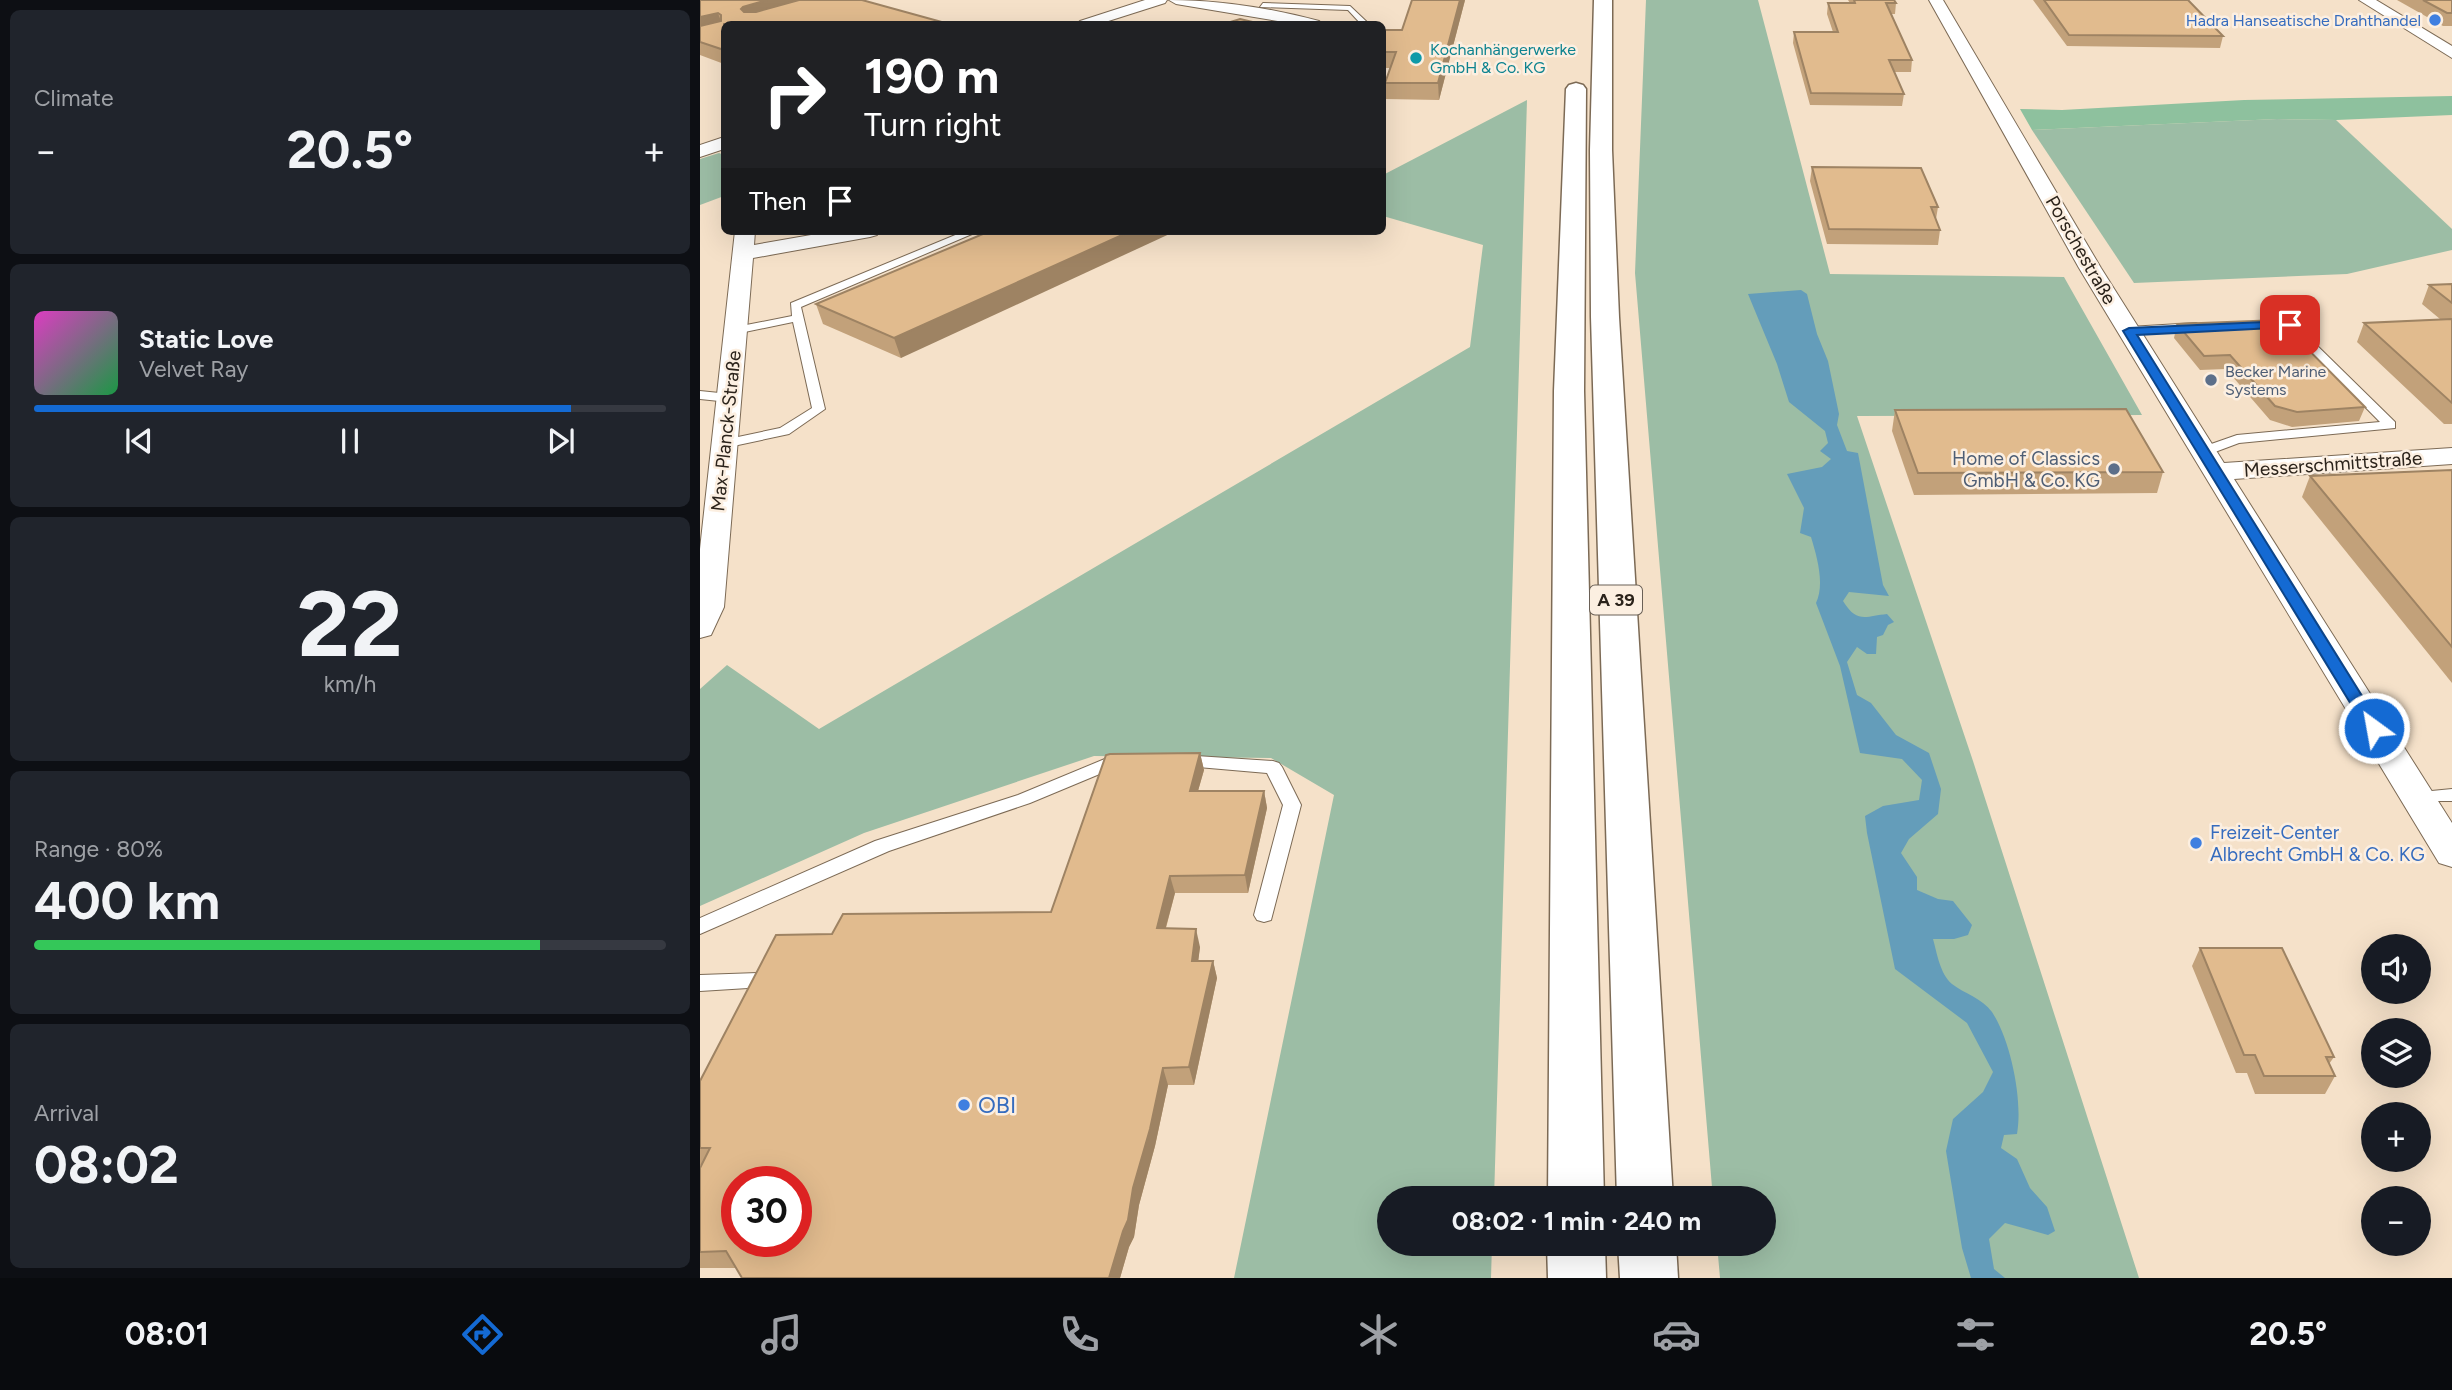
<!DOCTYPE html>
<html lang="en">
<head>
<meta charset="utf-8">
<style>
  :root { --surface:#171b24; --page:#20242c; --text:#f1f3f6; --muted:#9ea1a6; --line:#363941; --accent:#146ad3 }
  body { margin:0; font-family:Figtree,sans-serif; background:var(--page); color:var(--text); height:100vh; display:flex; flex-direction:column; font-size:26px; white-space:nowrap }
  * { box-sizing:border-box; margin:0 }
  p { font-size:23px; color:var(--muted) }
  .icon { flex:none; width:38px; height:38px; fill:none; stroke:currentColor; stroke-width:2; stroke-linecap:round; stroke-linejoin:round }
  .map { position:relative; flex:1; overflow:hidden }
  .panel { display:flex; flex-direction:column; gap:10px; padding:10px; background:#0d0f14; width:700px }
  .panel>* { flex:none }
  .hud { position:absolute; left:21px; top:21px; width:665px; height:214px; border-radius:10px; box-shadow:0 7px 28px #0002; background:#202124; color:#fff; overflow:hidden }
  .controls { position:absolute; left:1661px; top:934px; display:grid; gap:14px }
  .controls a { display:grid; place-items:center; width:70px; height:70px; border-radius:50%; background:var(--surface); box-shadow:0 7px 28px #0002; font-size:35px }
  .speed { position:absolute; left:21px; top:1166px; display:flex; gap:14px; font-size:35px; font-weight:700; text-align:center }
  .speed>* { display:grid; place-content:center; width:91px; height:91px; border-radius:50%; background:var(--surface); box-shadow:0 7px 28px #0002; line-height:1 }
  .speed .limit { border:10px solid #d22; background:#fff; color:#111 }
  .pin { position:absolute; display:grid; place-items:center; width:60px; height:60px; color:#fff; margin:-30px; border-radius:14px; box-shadow:0 4px 10px #0006 }
  .me { position:absolute; width:77px; margin:-38px; rotate:328deg; stroke-linejoin:round; filter:drop-shadow(0 0 5px #0008) }
  .turn { display:flex; align-items:center; gap:24px; height:147px; padding:0 28px; font-size:32px }
  .turn .icon { width:91px; height:91px; stroke-width:2.5 }
  .turn b { display:block; font-size:49px; line-height:60px }
  .then { display:flex; align-items:center; height:66px; padding:0 28px; background:#0003; gap:14px; font-size:26px }
  .big { font-size:52px; font-weight:700; line-height:1.1 }
  .panel .tile { flex:1; display:flex; flex-direction:column; justify-content:center; gap:10px; min-width:0; padding:0 24px; border-radius:10px; background:var(--page) }
  .panel .dial { align-items:center; gap:0 }
  .dial b { font-size:91px; line-height:1 }
  .song { display:flex; align-items:center; gap:21px }
  .cover { width:84px; height:84px; border-radius:10px; background:linear-gradient(135deg,hsl(310 70% 55%),hsl(140 70% 35%)) }
  .played { height:7px; border-radius:4px; background:linear-gradient(90deg,var(--accent) 85%,var(--line) 85%) }
  .keys { display:flex; justify-content:space-around; direction:ltr }
  .heat { display:flex; justify-content:space-between; align-items:center; font-size:38px; direction:ltr }
  .charge { height:10px; border-radius:5px; background:linear-gradient(90deg,#34c759 80%,var(--line) 0) }
  .trip { position:absolute; left:677px; top:1186px; width:399px; height:70px; border-radius:35px; background:var(--surface); box-shadow:0 7px 28px #0002; font-weight:700; line-height:70px; text-align:center }
  .dock { display:flex; height:112px; justify-content:space-around; align-items:center; background:#090b0e; color:var(--muted) }
  .dock .icon { width:49px; height:49px }
  .dock .selected { color:var(--accent) }
  .dock b { font-size:32px; color:var(--text) }
  main { display:flex; flex:1; min-height:0 }
  .map>svg:first-child { display:block }
  .green { fill:#9cbda5 }
  .forest { fill:#8ec19e }
  .water { fill:#649dba }
  .lines { fill:none; stroke-linecap:round; stroke-linejoin:round }
  .service-casing { stroke:#7c6a55; stroke-width:2 }
  .minor-casing { stroke:#7c6a55; stroke-width:2 }
  .motorway-casing { stroke:#7c6a55; stroke-width:3 }
  .service { fill:#fff; fill-rule:evenodd }
  .minor { fill:#fff; fill-rule:evenodd }
  .motorway { fill:#fff; fill-rule:evenodd }
  .wall { fill:#c2a17a }
  .shaded-wall { fill:#9e8363 }
  .building { fill:#e1bb8e; stroke:#9e8363; stroke-width:2; fill-rule:evenodd }
  .route { fill:#146ad3; stroke:#0d4589; stroke-width:2 }
  .shop-dot { fill:#3f7fe0; stroke:#fcefe1; stroke-width:2.5 }
  .culture-dot { fill:#0f9aa8; stroke:#fcefe1; stroke-width:2.5 }
  .service-dot { fill:#5c6f8a; stroke:#fcefe1; stroke-width:2.5 }
  .labels { text-anchor:middle; dominant-baseline:central; stroke-width:5; stroke-linejoin:round; paint-order:stroke }
  .far-shop-label { font-size:16px; fill:#366cbe; stroke:#fcefe1; text-anchor:end }
  .far-culture-label { font-size:16px; fill:#0d838f; stroke:#fcefe1; text-anchor:start }
  .far-service-label { font-size:16px; fill:#4e5e75; stroke:#fcefe1; text-anchor:start }
  .shield { fill:#fcefe1; stroke:#6a6056; stroke-width:2 }
  .shield-label { font-size:18px; font-weight:bold; fill:#2b231b }
  .street-label { font-size:19px; fill:#2b231b; stroke:#fcefe1 }
  .service-label { font-size:19px; fill:#4e5e75; stroke:#fcefe1; text-anchor:end }
  .shop-label { font-size:19px; fill:#366cbe; stroke:#fcefe1; text-anchor:start }
  .near-shop-label { font-size:23px; fill:#366cbe; stroke:#fcefe1; text-anchor:start }
</style>
</head>
<body>
<main>
<section class="panel">
<div class="tile"><p>Climate</p>
<div class="heat"><a>−</a><b class="big">20.5°</b><a>+</a></div>
</div>
<div class="tile">
<div class="song"><i class="cover"></i><div><b>Static Love</b><p>Velvet Ray</p></div></div>
<div class="played"></div>
<div class="keys"><svg class="icon" aria-label="previous" viewBox="0 0 24 24"><path d="M18 5L8 12l10 7zM5 5v14"/></svg><svg class="icon" aria-label="pause" viewBox="0 0 24 24"><path d="M8 5v14M16 5v14"/></svg><svg class="icon" aria-label="next" viewBox="0 0 24 24"><path d="M6 5l10 7-10 7zM19 5v14"/></svg></div>
</div>
<div class="tile dial"><b>22</b><p>km/h</p></div>
<div class="tile"><p>Range · 80%</p><b class="big">400 km</b><div class="charge"></div></div>
<div class="tile"><p>Arrival</p><b class="big">08:02</b></div>
</section>
<div class="map">
<svg width="1752" height="1278" viewBox="0 0 1752 1278">
  <rect width="100%" height="100%" fill="#f5e1c9"/>
  <g class="green">
    <polygon points="946,0 1058,0 1130,274 1364,277 1442,415 1157,416 1273,761 1439,1278 1020,1278 1017,1244 1064,1244 1064,1199 1013,1199 935,273"/>
    <polygon points="827,100 794,1199 690,1199 690,1244 792,1244 791,1278 534,1278 634,795 571,758 394,756 164,833 0,906 0,689 27,665 119,729 770,347 783,245 683,216 683,175"/>
    <polygon points="1577,119 1636,120 1752,229 1752,250 1647,274 1434,283 1332,130"/>
    <polygon points="19,153 24,155 24,196 0,205 0,159"/>
  </g>
  <polygon class="forest" points="1752,96 1752,115 1636,120 1577,119 1332,130 1320,109 1362,110 1544,100"/>
  <path class="water" d="M1101 290 1107 294 1117 334 1128 361 1139 414 1137 425 1147 451 1158 453 1183 585 1189 596 1149 592 1143 601C1157 624 1166 616 1187 614L1194 622 1188 625 1183 635 1177 637 1176 654H1167L1157 647 1147 662 1157 695 1171 703 1196 735 1229 753 1241 789 1238 814 1209 839 1201 853 1217 877V890L1238 899 1253 901 1272 925 1268 935 1254 939H1233C1237 953 1240 974 1252 984 1265 994 1282 998 1292 1012 1311 1041 1323 1101 1317 1134L1304 1135 1301 1148 1317 1159 1330 1188 1347 1207 1355 1231 1348 1235 1305 1223 1289 1239 1294 1269 1305 1278H1271L1262 1248 1246 1151 1253 1119 1283 1092 1293 1072 1267 1023 1195 969 1167 833 1165 816 1183 806 1219 800 1222 780 1202 759 1160 753 1140 666 1116 603C1125 584 1117 557 1111 537L1100 533 1104 508 1087 474 1122 467 1131 459 1120 451 1128 443 1125 431 1089 402 1077 364 1048 294Z"/>
  <g class="lines">
    <defs>
      <g id="service">
        <polygon points="563,3 650,6 669,24 661,24 648,10 560,7"/>
        <polygon points="265,231 279,231 101,307 125,409 89,434 24,448 19,447 19,441 80,428 112,408 93,322 35,334 29,330 31,328 92,316 91,303"/>
        <polygon points="1564,322 1594,323 1695,422 1695,428 1539,443 1507,455 1497,455 1497,449 1537,435 1680,422 1587,328 1560,327 1560,323"/>
        <polygon points="1496,323 1500,325 1500,329 1429,335 1423,331 1429,327"/>
        <polygon points="0,391 29,394 35,398 29,402 0,399"/>
        <polygon points="481,755 573,761 579,763 582,767 601,805 571,920 564,922 557,920 554,915 583,805 567,773 475,765 472,761 475,757"/>
        <polygon points="412,756 427,758 430,762 427,766 414,768 330,803 189,851 0,934 0,918 175,841 318,795"/>
        <polygon points="1752,789 1752,801 1711,801 1708,797 1711,793"/>
        <polygon points="58,973 65,975 68,981 65,987 0,991 0,975"/>
      </g>
      <g id="minor">
        <polygon points="445,0 467,0 465,3 399,24 377,24 380,21"/>
        <path d="M469 0C520 0 570 8 619 21L622 24H596L476 4Z"/>
        <polygon points="1229,0 1243,0 1401,268 1524,463 1752,448 1752,464 1534,479 1752,823 1752,867 1739,863 1379,268"/>
        <polygon points="1659,0 1676,0 1752,46 1752,58"/>
        <polygon points="24,137 24,149 0,157 0,145"/>
        <polygon points="35,231 55,231 54,245 134,231 180,231 177,235 170,237 53,258 24,607 11,635 0,638 0,549"/>
      </g>
      <g id="motorway">
        <polygon points="894,0 912,0 912,150 919,317 973,1199 917,1199 891,317 890,150"/>
        <polygon points="876,83 883,85 886,89 884,391 904,1199 848,1199 854,391 866,89 869,85"/>
        <polygon points="847,1244 905,1244 906,1278 848,1278"/>
        <polygon points="918,1244 976,1244 978,1278 920,1278"/>
      </g>
    </defs>
    <use href="#service" class="service-casing"/>
    <use href="#minor" class="minor-casing"/>
    <use href="#motorway" class="motorway-casing"/>
    <use href="#service" class="service"/>
    <use href="#minor" class="minor"/>
    <use href="#motorway" class="motorway"/>
  </g>
  <g class="wall">
    <polygon points="0,0 162,0 24,24 24,64 0,55"/>
    <polygon points="765,0 739,100 686,99 685,83 690,68 682,68 683,30 702,30"/>
    <polygon points="1148,0 1194,0 1196,3 1195,14 1191,14 1212,60 1211,72 1194,72 1204,94 1202,106 1110,105 1093,43 1094,32 1133,32 1127,14 1128,3 1150,3"/>
    <polygon points="1333,0 1488,0 1523,36 1520,48 1367,46"/>
    <polygon points="1697,0 1752,0 1752,26 1743,26"/>
    <polygon points="1112,167 1238,207 1236,219 1240,230 1238,245 1127,244 1110,181"/>
    <polygon points="290,231 201,358 123,324 116,304"/>
    <polygon points="1752,284 1752,424 1744,424 1657,342 1664,323 1740,319 1722,304 1729,285"/>
    <polygon points="1477,324 1665,407 1659,421 1592,427 1570,420 1526,369 1500,370 1474,338"/>
    <polygon points="1195,410 1463,472 1457,493 1214,495 1192,431"/>
    <polygon points="1752,470 1752,683 1602,497 1610,476"/>
    <polygon points="500,753 504,770 498,791 564,791 567,808 548,893 475,893 466,928 500,947 498,961 513,961 517,978 494,1085 468,1085 455,1146 439,1205 434,1237 429,1247 420,1278 42,1278 36,1268 0,1268 0,1168 1,1165 0,1165 0,1081 132,934 351,912"/>
    <polygon points="1500,948 1634,1057 1629,1064 1635,1076 1625,1094 1555,1094 1547,1073 1536,1073 1492,966"/>
  </g>
  <g class="shaded-wall">
    <polygon points="67,0 120,0 48,21 41,9 43,7"/>
    <polygon points="760,0 765,0 739,100 738,83"/>
    <polygon points="18,13 23,27 0,33 0,17"/>
    <polygon points="431,231 476,231 201,358 194,338"/>
    <polygon points="500,753 504,770 493,808 490,791"/>
    <polygon points="564,791 567,808 548,893 545,875"/>
    <polygon points="470,876 475,893 461,945 457,928"/>
    <polygon points="496,929 500,947 496,979 492,961"/>
    <polygon points="513,961 517,978 494,1085 489,1067"/>
    <polygon points="463,1068 468,1085 455,1146 439,1205 434,1237 429,1247 420,1278 409,1278 433,1188"/>
  </g>
  <g class="building">
    <polygon points="0,0 67,0 43,7 41,9 44,12 56,12 99,0 162,0 249,24 24,24 24,50 0,42 0,26 21,21 21,15 18,13 0,17"/>
    <polygon points="712,0 760,0 738,83 685,83 696,52 682,52 682,30 702,30"/>
    <polygon points="1154,0 1194,0 1196,3 1186,3 1212,60 1189,60 1204,94 1111,93 1094,32 1138,32 1128,3 1155,3"/>
    <polygon points="1344,0 1488,0 1523,36 1369,35"/>
    <polygon points="1723,0 1752,0 1752,13 1747,13"/>
    <polygon points="540,19 561,24 524,24"/>
    <polygon points="1112,167 1221,168 1238,207 1231,207 1240,230 1129,229"/>
    <polygon points="290,231 431,231 194,338 116,304"/>
    <polygon points="1752,284 1752,303 1729,285"/>
    <polygon points="1752,319 1752,403 1664,323"/>
    <polygon points="1579,320 1665,407 1597,412 1575,406 1530,355 1504,356 1477,324"/>
    <polygon points="1426,409 1463,472 1218,473 1195,410"/>
    <polygon points="1752,470 1752,647 1610,476"/>
    <path d="M500 753 490 791H564L545 875 470 876 457 928 496 929 492 961H513L489 1067 463 1068 450 1129 433 1188 428 1220 423 1231 409 1278H42L26 1251 0 1252V1168L10 1148H0V1081L76 935 132 934 143 914 351 912 406 755 410 754ZM37 1181H96V1241H37Z"/>
    <polygon points="1500,948 1582,948 1634,1057 1626,1057 1635,1076 1564,1076 1555,1055 1544,1055"/>
  </g>
  <polygon class="route" points="1590,321 1596,325 1594,327 1437,335 1682,728 1674,733 1668,732 1423,331 1429,328"/>
  <g class="shop-dot">
    <circle cx="1735" cy="20" r="7"/>
    <circle cx="1496" cy="843" r="7"/>
    <circle cx="264" cy="1105" r="7"/>
  </g>
  <circle class="culture-dot" cx="716" cy="58" r="7"/>
  <g class="service-dot">
    <circle cx="1511" cy="380" r="7"/>
    <circle cx="1414" cy="469" r="7"/>
  </g>
  <g class="labels">
    <g class="far-shop-label">
      <text x="1721" y="20">Hadra Hanseatische Drahthandel</text>
    </g>
    <g class="far-culture-label">
      <text x="730" y="49">Kochanhängerwerke<tspan x="730" dy="18">GmbH &amp; Co. KG</tspan></text>
    </g>
    <g class="far-service-label">
      <text x="1525" y="371">Becker Marine<tspan x="1525" dy="18">Systems</tspan></text>
    </g>
    <rect class="shield" x="890" y="585.5" width="52" height="29" rx="5"/>
    <g class="shield-label">
      <text x="916" y="600">A 39</text>
    </g>
    <g class="street-label">
      <text transform="translate(1381 250) rotate(60)">Porschestraße</text>
      <text transform="translate(26 431) rotate(-84)">Max-Planck-Straße</text>
      <text transform="translate(1633 464) rotate(-4)">Messerschmittstraße</text>
    </g>
    <g class="service-label">
      <text x="1400" y="458">Home of Classics<tspan x="1400" dy="22">GmbH &amp; Co. KG</tspan></text>
    </g>
    <g class="shop-label">
      <text x="1510" y="832">Freizeit-Center<tspan x="1510" dy="22">Albrecht GmbH &amp; Co. KG</tspan></text>
    </g>
    <g class="near-shop-label">
      <text x="278" y="1105">OBI</text>
    </g>
  </g>
</svg>
<div class="controls">
<a><svg class="icon" aria-label="sound" viewBox="0 0 24 24"><path d="M4 9h4l5-4v14l-5-4H4zM17 9q2 3 0 6"/></svg></a>
<a><svg class="icon" aria-label="layers" viewBox="0 0 24 24"><path d="M12 4l9 5-9 5-9-5zM3 14l9 5 9-5"/></svg></a>
<a>+</a>
<a>−</a>
</div>
<div class="speed"><div class="limit">30</div></div>
<div class="pin" style="left:1590px;top:325px;background:#d93025"><svg class="icon" aria-label="arrive" viewBox="0 0 24 24"><path d="M6 21V4h12l-3 4 3 4H6"/></svg></div>
<svg class="me" style="left:1674px;top:728px" viewBox="-20 -20 40 40"><circle r="17" fill="#146ad3" stroke="#fff" stroke-width="3"/><path d="M0-11L8 9 0 5-8 9z" fill="#fff"/></svg>
<div class="trip">08:02 · 1 min · 240 m</div>
<div class="hud">
<div class="turn"><svg class="icon" aria-label="right" viewBox="0 0 24 24"><path d="M7 20v-9h11M14 6l5 5-5 5"/></svg><div><b>190 m</b>Turn right</div></div>
<div class="then">Then<svg class="icon" aria-label="arrive" viewBox="0 0 24 24"><path d="M6 21V4h12l-3 4 3 4H6"/></svg></div>
</div>
</div>
</main>
<nav class="dock">
<b>08:01</b>
<svg class="icon selected" aria-label="directions" viewBox="0 0 24 24"><path d="M12 3l9 9-9 9-9-9zM9 14v-3h6M13 9l2 2-2 2"/></svg>
<svg class="icon" aria-label="music" viewBox="0 0 24 24"><path d="M9 18V5l10-2v13"/><circle cx="6" cy="18" r="3"/><circle cx="16" cy="16" r="3"/></svg>
<svg class="icon" aria-label="phone" viewBox="0 0 24 24"><path d="M5 4h4l2 5-3 2q2 4 5 5l2-3 5 2v4C11 20 4 13 5 4z"/></svg>
<svg class="icon" aria-label="climate" viewBox="0 0 24 24"><path d="M12 3v18M4 7l16 10M4 17L20 7"/></svg>
<svg class="icon" aria-label="car" viewBox="0 0 24 24"><path d="M5 17H2v-5l4-1 3-4h7l3 4 3 1v5h-3M9 17h6M6 11h13"/><circle cx="7" cy="17" r="2"/><circle cx="17" cy="17" r="2"/></svg>
<svg class="icon" aria-label="filters" viewBox="0 0 24 24"><path d="M4 7h16M4 17h16"/><circle cx="9" cy="7" r="2"/><circle cx="15" cy="17" r="2"/></svg>
<b>20.5°</b>
</nav>
</body>
</html>
